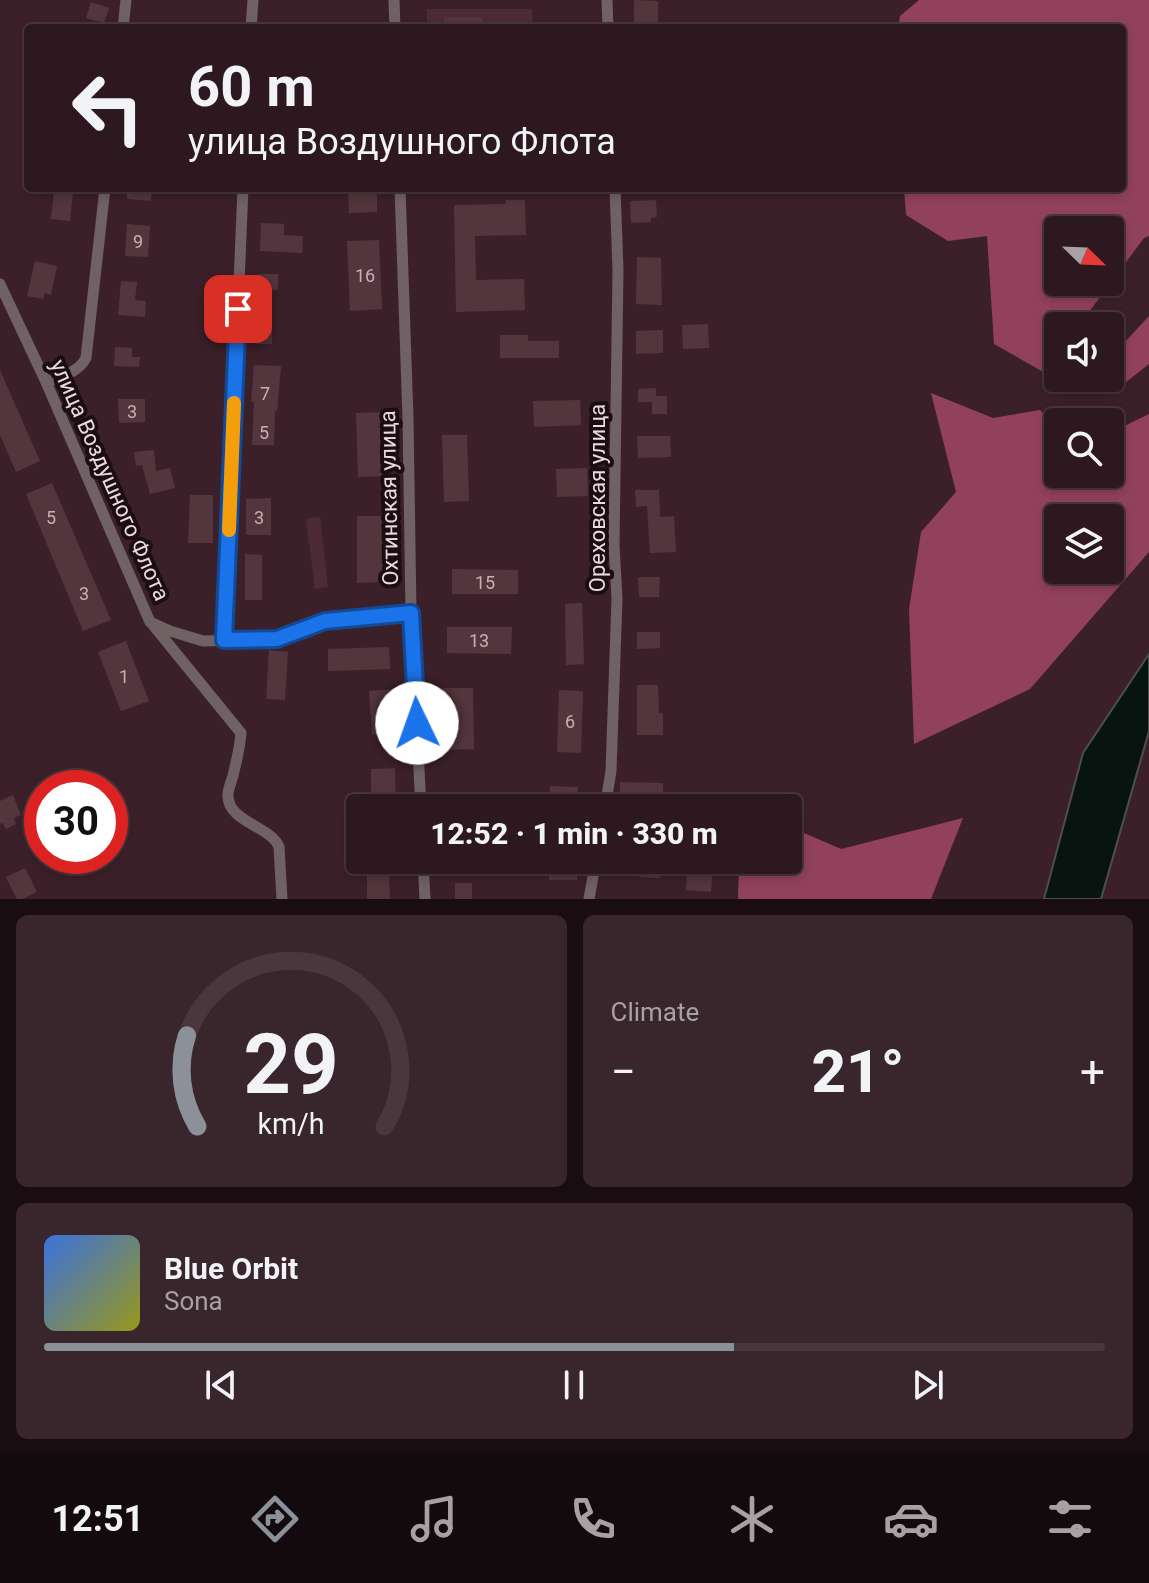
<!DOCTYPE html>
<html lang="en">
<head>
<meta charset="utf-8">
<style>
  :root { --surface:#2d181f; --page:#39252c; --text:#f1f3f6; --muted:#a7a0a4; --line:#48373d; --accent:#8c9099 }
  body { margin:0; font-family:Roboto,sans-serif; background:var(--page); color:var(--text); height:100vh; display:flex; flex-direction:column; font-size:30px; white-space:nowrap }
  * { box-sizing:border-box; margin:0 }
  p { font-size:26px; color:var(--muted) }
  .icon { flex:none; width:44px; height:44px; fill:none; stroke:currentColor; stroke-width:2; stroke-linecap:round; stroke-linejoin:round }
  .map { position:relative; height:899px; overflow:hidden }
  .sheet { display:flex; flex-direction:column; gap:16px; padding:16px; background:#190d11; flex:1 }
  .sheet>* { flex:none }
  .top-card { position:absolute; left:24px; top:24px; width:1102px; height:168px; border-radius:8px; box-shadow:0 4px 12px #0003,0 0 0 2px var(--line); background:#2d181f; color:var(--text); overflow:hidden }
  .needle { width:52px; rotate:113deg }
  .controls { position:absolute; left:1044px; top:216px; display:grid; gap:16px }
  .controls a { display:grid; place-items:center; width:80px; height:80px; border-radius:8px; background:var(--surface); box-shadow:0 4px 12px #0003,0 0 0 2px var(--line); font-size:40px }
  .speed { position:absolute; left:24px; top:770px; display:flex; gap:16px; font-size:40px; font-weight:700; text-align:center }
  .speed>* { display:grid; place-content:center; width:104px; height:104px; border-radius:50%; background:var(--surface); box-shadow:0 4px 12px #0003,0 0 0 2px var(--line); line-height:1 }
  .speed .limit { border:12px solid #d22; background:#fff; color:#111 }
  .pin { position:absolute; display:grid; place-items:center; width:68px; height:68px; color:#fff; margin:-34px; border-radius:16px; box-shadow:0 4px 12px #0006 }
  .me { position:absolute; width:88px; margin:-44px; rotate:357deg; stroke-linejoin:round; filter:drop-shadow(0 0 6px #0008) }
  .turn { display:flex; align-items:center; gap:28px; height:168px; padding:0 32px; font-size:36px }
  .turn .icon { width:104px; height:104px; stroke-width:2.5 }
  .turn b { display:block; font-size:56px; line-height:68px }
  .big { font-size:60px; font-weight:800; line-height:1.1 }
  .sheet .tile { flex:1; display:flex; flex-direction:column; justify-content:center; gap:12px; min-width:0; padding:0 28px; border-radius:12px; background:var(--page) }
  .sheet .dial { align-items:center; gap:0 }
  .dial svg { height:208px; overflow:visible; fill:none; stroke:var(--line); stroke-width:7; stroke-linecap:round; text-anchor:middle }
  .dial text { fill:var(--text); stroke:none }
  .song { display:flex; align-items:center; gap:24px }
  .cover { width:96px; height:96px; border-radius:12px; background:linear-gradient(135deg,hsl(220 70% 55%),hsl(60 70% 35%)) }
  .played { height:8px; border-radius:4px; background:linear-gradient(90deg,var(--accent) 65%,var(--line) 65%) }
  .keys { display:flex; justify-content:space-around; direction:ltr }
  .heat { display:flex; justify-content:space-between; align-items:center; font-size:44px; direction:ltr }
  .sheet .tiles { flex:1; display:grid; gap:16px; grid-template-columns:1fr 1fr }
  .tile:last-child { grid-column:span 2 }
  .trip { position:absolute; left:346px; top:794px; width:456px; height:80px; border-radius:8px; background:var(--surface); box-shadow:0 4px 12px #0003,0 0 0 2px var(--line); font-weight:800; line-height:80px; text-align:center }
  .dock { display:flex; height:128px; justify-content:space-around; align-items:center; background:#120a0c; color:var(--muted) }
  .dock .icon { width:56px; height:56px }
  .dock .current { color:var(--accent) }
  .dock b { font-size:36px; color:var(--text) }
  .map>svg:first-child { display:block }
  .built { fill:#4d2b35 }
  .forest { fill:#91415c; fill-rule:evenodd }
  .water { fill:#07140f; stroke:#4c4f4d; stroke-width:2 }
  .building { fill:#53353d }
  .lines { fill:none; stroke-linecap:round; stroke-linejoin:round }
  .minor { stroke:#706165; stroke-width:11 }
  .route-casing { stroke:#114b97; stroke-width:20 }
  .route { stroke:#1a73e8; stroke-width:14 }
  .slow { stroke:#f59e0b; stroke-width:14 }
  .labels { text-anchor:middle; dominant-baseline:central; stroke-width:8; stroke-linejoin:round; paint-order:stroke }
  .number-label { font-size:18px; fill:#c6b0b5 }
  .street-label { font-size:22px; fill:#ecd9dd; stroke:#1b0e12 }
</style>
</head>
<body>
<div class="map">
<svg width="1149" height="899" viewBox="0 0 1149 899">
  <rect width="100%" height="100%" fill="#3c2029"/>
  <g class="built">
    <polygon points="427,9 532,9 533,28 427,28"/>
    <polygon points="320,517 328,587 315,589 306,519"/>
  </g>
  <g class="forest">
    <path d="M919 0H1149V236L1144 238 1083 320 1082 326H1058V378H1071L1070 387 994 344 987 236 948 241 906 215 904 188H1122V28H898L900 16ZM1058 230H1110V282H1058Z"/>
    <polygon points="1149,316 1149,364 1116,390 1089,380 1091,378 1110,378 1110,358"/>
    <path d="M931 393 993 418 1040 410 1058 428V474H1110V433L1149 414V552L1030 689 914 744 909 609 921 532 956 492ZM1058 518H1110V570H1058Z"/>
    <polygon points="963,818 931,899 738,899 739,860 788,860 788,826 841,849"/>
  </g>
  <polygon class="water" points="1149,654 1149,731 1101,899 1044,899 1083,753"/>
  <g class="building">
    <polygon points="634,0 658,1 658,28 634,28"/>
    <polygon points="91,2 109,8 104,23 86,18"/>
    <rect x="444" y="17" width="38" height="11"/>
    <polygon points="127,188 152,188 151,201 127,199"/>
    <polygon points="348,188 377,188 377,212 349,213"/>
    <polygon points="54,191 73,192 70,221 51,219"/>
    <polygon points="506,200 525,200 526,235 475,236 476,280 524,279 525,310 456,312 454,205 506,204"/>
    <polygon points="656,200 657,217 651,218 651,222 631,223 630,201"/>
    <polygon points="261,223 284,224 284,235 303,236 302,253 260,251"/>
    <polygon points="127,224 150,226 148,257 125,256"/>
    <polygon points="379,240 382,309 350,311 347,241"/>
    <polygon points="637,257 661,258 662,305 636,304"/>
    <polygon points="35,261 57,266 51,295 45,293 43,299 27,296"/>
    <polygon points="258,274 278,274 278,290 257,289"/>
    <polygon points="121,281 137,282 135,300 146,301 145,317 118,315"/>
    <rect x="256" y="323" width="16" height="21"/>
    <polygon points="708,324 709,348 683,349 682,325"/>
    <polygon points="663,330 663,353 636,354 636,331"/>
    <polygon points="500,335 528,335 528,341 559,341 559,358 500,358"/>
    <polygon points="115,347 132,348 132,357 140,357 139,367 114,366"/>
    <polygon points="254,365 281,366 277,411 275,410 274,445 252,445 254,402 251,402"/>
    <polygon points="0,370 40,461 16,472 0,435"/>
    <polygon points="656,388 656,396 667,396 667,414 652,414 652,402 638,402 638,389"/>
    <polygon points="118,399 145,399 145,422 119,423"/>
    <polygon points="580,400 581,425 534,427 533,401"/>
    <polygon points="382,412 384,476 358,477 356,413"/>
    <polygon points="442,435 467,435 469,501 444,502"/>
    <polygon points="637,436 670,436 671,457 638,458"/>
    <polygon points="154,450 156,471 170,468 175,488 150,494 142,465 136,466 134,452"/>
    <polygon points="587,468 588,496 557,497 556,469"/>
    <polygon points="52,483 111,620 83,631 26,494"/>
    <polygon points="635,490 659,490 660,517 674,516 676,552 650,553 647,506 636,507"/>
    <polygon points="190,495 213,495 213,543 188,543"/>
    <polygon points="271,498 271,535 246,535 246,499"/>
    <polygon points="357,516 383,516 383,582 357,583"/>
    <polygon points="245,554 262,555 262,600 245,600"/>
    <polygon points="452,569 518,570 518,594 452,594"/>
    <polygon points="638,577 660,577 659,597 639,597"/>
    <polygon points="582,603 584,664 566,665 565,604"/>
    <polygon points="447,627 512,627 511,654 447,653"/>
    <polygon points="637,632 660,632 660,648 637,649"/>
    <polygon points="126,641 149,701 121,711 98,652"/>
    <polygon points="389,647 390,669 328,671 328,649"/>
    <polygon points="269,650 288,652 285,700 266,699"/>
    <polygon points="637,685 658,685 659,713 663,713 663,735 637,735"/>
    <polygon points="443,688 473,688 474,749 444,750"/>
    <polygon points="393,689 396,733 372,735 369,691"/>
    <polygon points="559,690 583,691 581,753 557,752"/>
    <polygon points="395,768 396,808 371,808 371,769"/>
    <polygon points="620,782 663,783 663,800 643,799 643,808 628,808 628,800 620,800"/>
    <polygon points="550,786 578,787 578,808 550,808"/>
    <polygon points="13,795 21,815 14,818 16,824 6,829 3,823 0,824 0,801"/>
    <rect x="549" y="860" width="28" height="20"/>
    <polygon points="640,860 660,860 660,878 639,877"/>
    <polygon points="683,862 713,865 711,892 686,890 687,874 682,874"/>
    <polygon points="25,868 37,892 23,899 17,899 6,877"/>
    <polygon points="389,872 390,899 367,899 367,873"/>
    <rect x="455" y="883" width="17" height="16"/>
  </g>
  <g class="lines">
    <g class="minor">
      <polyline points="394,0 395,28"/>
      <polyline points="607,0 608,28"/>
      <polyline points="123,28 126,0"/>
      <polyline points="251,28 253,0"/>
      <polyline points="400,188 408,418 411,613 421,808"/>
      <polyline points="0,284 46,382 150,622 170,631 203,641 277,639 325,621 411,613"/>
      <path d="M46 382C61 376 78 373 86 358L105 188"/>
      <path d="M153 625 241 733C240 748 236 762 233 776 231 782 228 789 228 795 227 822 271 826 279 847L282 899"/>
      <polyline points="224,640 243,188"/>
      <polyline points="605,808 611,771 617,599 614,545 618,270 615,188"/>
      <polyline points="423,860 425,899"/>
      <polyline points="589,899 596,860"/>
    </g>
  </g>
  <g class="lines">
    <defs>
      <polyline id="route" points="238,309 224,640 277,639 325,621 411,613 417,723"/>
    </defs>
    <use href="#route" class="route-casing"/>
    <use href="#route" class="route"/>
    <polyline class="slow" points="229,530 234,403"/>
  </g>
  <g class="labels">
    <g class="number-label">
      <text x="138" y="241">9</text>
      <text x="365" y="275">16</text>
      <text x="265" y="393">7</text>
      <text x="132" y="411">3</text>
      <text x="264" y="432">5</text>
      <text x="51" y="517">5</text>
      <text x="259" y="517">3</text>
      <text x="485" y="582">15</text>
      <text x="84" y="593">3</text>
      <text x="479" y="640">13</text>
      <text x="124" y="676">1</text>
      <text x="570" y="721">6</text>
    </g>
    <g class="street-label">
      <text transform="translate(110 480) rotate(66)">улица Воздушного Флота</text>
      <text transform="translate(389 498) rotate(-91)">Охтинская улица</text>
      <text transform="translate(597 498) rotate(-90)">Ореховская улица</text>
    </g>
  </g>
</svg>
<div class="controls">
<a><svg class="needle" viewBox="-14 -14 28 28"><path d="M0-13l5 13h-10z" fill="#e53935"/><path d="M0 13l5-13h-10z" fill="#a7a0a4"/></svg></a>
<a><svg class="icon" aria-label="sound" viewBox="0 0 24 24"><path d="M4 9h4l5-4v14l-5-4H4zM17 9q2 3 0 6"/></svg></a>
<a><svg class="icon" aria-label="search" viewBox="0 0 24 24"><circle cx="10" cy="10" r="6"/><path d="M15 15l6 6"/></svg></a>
<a><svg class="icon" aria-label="layers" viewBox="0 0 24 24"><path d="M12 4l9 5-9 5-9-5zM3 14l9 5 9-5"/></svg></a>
</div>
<div class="speed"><div class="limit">30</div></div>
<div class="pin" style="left:238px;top:309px;background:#d93025"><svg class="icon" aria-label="arrive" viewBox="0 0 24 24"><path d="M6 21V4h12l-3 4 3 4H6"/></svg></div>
<svg class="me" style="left:417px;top:723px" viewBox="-20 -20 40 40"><circle r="19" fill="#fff"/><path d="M0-13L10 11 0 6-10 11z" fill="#1a73e8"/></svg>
<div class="trip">12:52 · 1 min · 330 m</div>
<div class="top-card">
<div class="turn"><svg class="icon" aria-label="left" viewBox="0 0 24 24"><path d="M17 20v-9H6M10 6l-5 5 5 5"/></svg><div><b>60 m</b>улица Воздушного Флота</div></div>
</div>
</div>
<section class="sheet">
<div class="tiles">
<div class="tile dial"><svg viewBox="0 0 100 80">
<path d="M14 69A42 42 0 1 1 86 69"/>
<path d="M14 69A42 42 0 0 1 10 34" stroke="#8c9099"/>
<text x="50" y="56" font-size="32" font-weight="700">29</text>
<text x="50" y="72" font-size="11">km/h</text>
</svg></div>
<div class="tile"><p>Climate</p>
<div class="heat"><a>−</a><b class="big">21°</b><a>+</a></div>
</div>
<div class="tile">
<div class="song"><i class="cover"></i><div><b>Blue Orbit</b><p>Sona</p></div></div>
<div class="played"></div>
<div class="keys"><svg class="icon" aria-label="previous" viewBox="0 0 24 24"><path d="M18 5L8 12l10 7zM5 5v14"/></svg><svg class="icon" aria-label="pause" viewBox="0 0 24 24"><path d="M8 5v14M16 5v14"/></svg><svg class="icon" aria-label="next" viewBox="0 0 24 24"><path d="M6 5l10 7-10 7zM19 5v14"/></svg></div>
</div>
</div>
</section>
<nav class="dock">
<b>12:51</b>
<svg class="icon current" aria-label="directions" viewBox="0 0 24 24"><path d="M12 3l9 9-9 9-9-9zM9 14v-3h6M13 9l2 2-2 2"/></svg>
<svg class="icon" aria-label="music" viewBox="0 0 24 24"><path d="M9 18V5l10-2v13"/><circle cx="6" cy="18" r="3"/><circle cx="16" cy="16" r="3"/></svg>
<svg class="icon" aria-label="phone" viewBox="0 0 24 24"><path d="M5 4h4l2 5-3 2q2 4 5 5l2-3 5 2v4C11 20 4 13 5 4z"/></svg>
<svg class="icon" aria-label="climate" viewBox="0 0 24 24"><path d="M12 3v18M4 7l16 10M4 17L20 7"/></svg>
<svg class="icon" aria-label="car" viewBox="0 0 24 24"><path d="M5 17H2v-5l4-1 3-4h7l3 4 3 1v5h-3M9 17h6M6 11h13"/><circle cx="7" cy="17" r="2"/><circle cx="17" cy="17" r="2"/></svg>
<svg class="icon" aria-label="filters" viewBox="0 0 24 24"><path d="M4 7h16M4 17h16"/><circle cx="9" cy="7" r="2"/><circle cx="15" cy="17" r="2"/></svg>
</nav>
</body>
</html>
